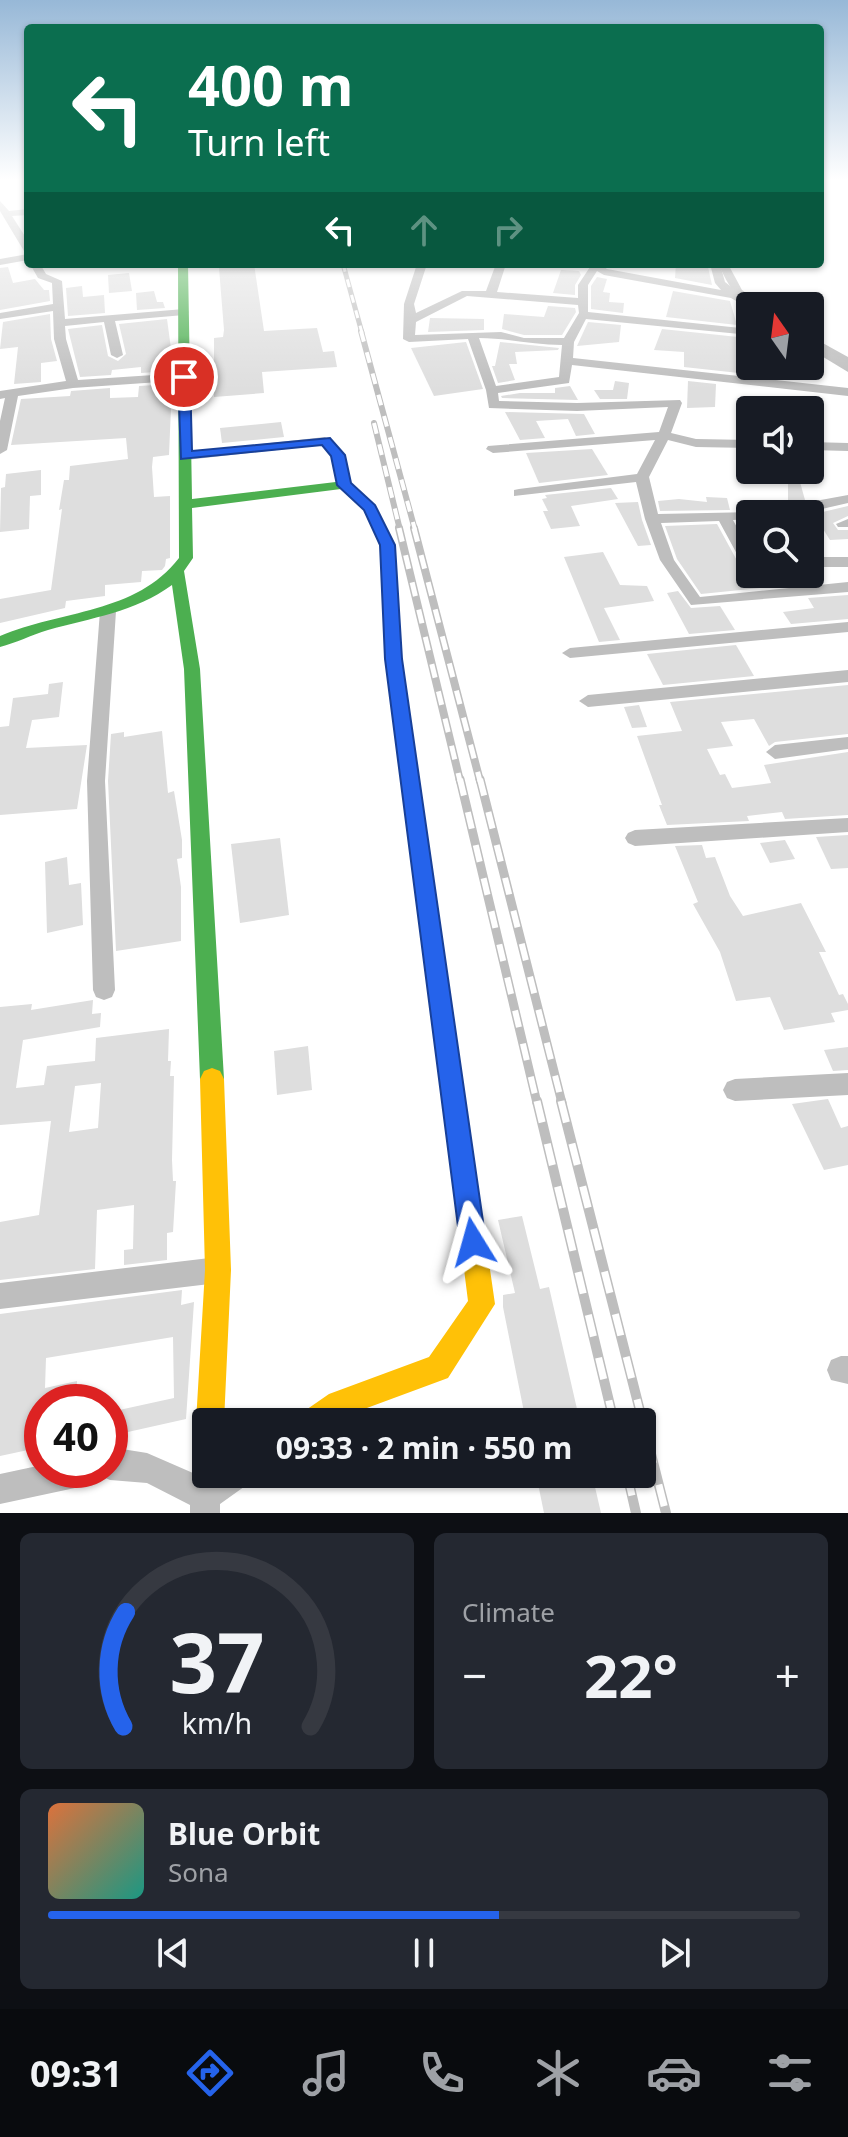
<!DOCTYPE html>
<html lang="en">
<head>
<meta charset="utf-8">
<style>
  :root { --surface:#171b24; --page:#242831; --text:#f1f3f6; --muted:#9ea1a6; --line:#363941; --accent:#2563eb }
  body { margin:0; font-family:"Noto Sans",sans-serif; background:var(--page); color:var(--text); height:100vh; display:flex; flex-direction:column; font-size:30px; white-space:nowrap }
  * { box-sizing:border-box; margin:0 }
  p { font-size:26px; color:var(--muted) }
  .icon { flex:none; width:44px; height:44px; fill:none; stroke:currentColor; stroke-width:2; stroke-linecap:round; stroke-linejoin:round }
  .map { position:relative; height:1513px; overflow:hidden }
  .drawer { display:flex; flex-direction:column; gap:20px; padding:20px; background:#0d0f14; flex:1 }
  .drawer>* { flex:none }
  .top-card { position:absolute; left:24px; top:24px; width:800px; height:244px; border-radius:8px; box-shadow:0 2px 6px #0004; background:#0b6e4f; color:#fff; overflow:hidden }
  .needle { width:52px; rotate:346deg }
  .fabs { position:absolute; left:736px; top:292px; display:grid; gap:16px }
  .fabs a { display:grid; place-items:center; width:88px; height:88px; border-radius:8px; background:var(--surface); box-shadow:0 2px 6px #0004; font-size:40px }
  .speed { position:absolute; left:24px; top:1384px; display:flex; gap:16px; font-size:40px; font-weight:700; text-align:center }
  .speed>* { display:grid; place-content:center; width:104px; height:104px; border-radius:50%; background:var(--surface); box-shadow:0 2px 6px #0004; line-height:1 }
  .speed .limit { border:12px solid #d22; background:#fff; color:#111 }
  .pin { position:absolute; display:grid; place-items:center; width:68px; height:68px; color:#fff; margin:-34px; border:4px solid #fff; border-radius:50%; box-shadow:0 2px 8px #0007 }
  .me { position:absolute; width:88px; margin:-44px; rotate:352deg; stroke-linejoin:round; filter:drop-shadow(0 0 6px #0008) }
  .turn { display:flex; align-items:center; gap:28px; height:168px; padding:0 32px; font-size:36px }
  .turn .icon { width:104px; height:104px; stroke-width:2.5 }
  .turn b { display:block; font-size:56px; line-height:68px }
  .lanes { display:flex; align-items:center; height:76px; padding:0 32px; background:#0003; justify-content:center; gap:40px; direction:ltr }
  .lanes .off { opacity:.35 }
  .big { font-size:60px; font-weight:700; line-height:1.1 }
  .drawer .tile { flex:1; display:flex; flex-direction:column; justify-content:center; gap:12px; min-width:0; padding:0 28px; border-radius:12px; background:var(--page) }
  .drawer .dial { align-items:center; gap:0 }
  .dial svg { height:208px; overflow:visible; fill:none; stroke:var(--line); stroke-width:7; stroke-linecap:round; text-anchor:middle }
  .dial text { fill:var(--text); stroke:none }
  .song { display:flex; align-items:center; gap:24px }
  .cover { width:96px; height:96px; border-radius:12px; background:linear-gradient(135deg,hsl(20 70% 55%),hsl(170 70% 35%)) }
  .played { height:8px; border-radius:4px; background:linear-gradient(90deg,var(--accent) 60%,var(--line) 60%) }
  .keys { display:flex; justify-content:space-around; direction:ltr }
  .heat { display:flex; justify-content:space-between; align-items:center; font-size:44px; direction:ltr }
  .drawer .tiles { flex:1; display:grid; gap:20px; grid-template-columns:1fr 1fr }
  .tile:last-child { grid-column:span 2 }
  .trip { position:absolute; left:192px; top:1408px; width:464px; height:80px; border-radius:8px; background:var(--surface); box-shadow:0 2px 6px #0004; font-weight:700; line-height:80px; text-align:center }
  .tabs { display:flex; height:128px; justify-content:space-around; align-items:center; background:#090b0e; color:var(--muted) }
  .tabs .icon { width:56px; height:56px }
  .tabs .active { color:var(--accent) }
  .tabs b { font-size:36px; color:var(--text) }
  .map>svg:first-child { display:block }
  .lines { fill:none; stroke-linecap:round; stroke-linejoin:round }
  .canal { fill:#bdbdbd; fill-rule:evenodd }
  .building { fill:#dedede; fill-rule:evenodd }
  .street { fill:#bebebe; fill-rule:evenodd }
  .fast { fill:#4caf50; fill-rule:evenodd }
  .slow { fill:#ffc107; fill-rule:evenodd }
  .rail-far4-casing { stroke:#bebebe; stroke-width:5 }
  .rail-far3-casing { stroke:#bebebe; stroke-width:6 }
  .rail-far2-casing { stroke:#bebebe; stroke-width:8 }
  .rail-far1-casing { stroke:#bebebe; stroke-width:9 }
  .rail-casing { stroke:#bebebe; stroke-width:10 }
  .rail-far4 { stroke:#fff; stroke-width:3; stroke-dasharray:8; stroke-linecap:butt }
  .rail-far3 { stroke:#fff; stroke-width:4; stroke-dasharray:11; stroke-linecap:butt }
  .rail-far2 { stroke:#fff; stroke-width:5; stroke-dasharray:14; stroke-linecap:butt }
  .rail-far1 { stroke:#fff; stroke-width:6; stroke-dasharray:17; stroke-linecap:butt }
  .rail { stroke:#fff; stroke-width:7; stroke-dasharray:22; stroke-linecap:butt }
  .route { fill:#2563eb; stroke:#184099; stroke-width:2 }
</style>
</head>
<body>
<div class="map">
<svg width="848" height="1513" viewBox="0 0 848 1513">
  <rect width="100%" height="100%" fill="#fff"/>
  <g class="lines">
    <g class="canal">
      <path d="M718 264H728L742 290 763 306C737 306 729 285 718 264Z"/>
      <polygon points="810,336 848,357 848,366 810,344"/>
    </g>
  </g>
  <g class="building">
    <polygon points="233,264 254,264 264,331 317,328 323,352 334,351 337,367 262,372 264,393 214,397 214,338 223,337 224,330 219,268 233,267"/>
    <polygon points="676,264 708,267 712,285 675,278"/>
    <polygon points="8,267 13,283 35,279 44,290 49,290 50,301 0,310 0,268"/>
    <polygon points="561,270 579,271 581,275 575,285 575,295 553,293"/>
    <polygon points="129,273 132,291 109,293 108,275"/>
    <polygon points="597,277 607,279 603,292 610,293 609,302 624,303 623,313 591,309 591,286"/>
    <polygon points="82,286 83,297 104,295 105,313 68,316 66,288"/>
    <polygon points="154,291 157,302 163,302 165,308 137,310 136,293"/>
    <polygon points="673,291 730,301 737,325 666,317"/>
    <polygon points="548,306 575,308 576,312 562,335 524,335 502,329 504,314 544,317"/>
    <polygon points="50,314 51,339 57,361 41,363 41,382 14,384 18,347 0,349 3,322"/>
    <polygon points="430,318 484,319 484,330 428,332"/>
    <polygon points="167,319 172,356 169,371 141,373 141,367 112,370 111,375 80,377 68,329 102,325 108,356 118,361 126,354 119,324"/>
    <polygon points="588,322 621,325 619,342 577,346"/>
    <polygon points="662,329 738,337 742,366 802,366 804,380 684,367 684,352 654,350"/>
    <polygon points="466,342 483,389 434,396 411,348"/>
    <polygon points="500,342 559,348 558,350 515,352 517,364 509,364 515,380 498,383 492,366 495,366"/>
    <polygon points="615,381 629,383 627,399 600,399 594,390 613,390"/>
    <polygon points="688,381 716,384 715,407 687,408"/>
    <polygon points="172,384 169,455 153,457 152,467 154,497 170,496 170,558 166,559 165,566 162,570 142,571 141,582 105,585 105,596 66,601 65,608 0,623 0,599 51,590 62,509 59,510 64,480 69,480 70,466 128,459 126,438 11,445 21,399 70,396 71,391 110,388 110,398 138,397 139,386"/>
    <polygon points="570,386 578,400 502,398 501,396 520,393 555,393 555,388"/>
    <polygon points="505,412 584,414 595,434 576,436 568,419 536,421 545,438 520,440"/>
    <polygon points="281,422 284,437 222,443 220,428"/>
    <polygon points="592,449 608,475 539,483 526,453"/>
    <polygon points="41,470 41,495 30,496 29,529 0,532 1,488 5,487 6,474"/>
    <polygon points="788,482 800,482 805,500 788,503"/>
    <polygon points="611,488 618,499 571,506 580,526 551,529 543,511 548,511 542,499 547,498 545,495"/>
    <polygon points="706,497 727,498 730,510 660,511 658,501 679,499 707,502"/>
    <polygon points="638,502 642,520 651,545 638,546 615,503"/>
    <polygon points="848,506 848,516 833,523 838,530 848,530 848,539 830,540 823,529 810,528 810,515"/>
    <polygon points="717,524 740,566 751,574 760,588 701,594 677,559 665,526"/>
    <polygon points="603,552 620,585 647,586 654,601 604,608 620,640 599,642 564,557"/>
    <polygon points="678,591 691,608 720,606 735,630 689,634 667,593"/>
    <polygon points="848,595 848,619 791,624 783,612 814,608 808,598"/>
    <polygon points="736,645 754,676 663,685 647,654"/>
    <polygon points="63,682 59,717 32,720 26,748 87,745 77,809 0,815 0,727 9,726 13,698 48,694 49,684"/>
    <polygon points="848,685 848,734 775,742 769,746 754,719 721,722 733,746 707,749 720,775 725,774 732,788 771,783 764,765 848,752 848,815 785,819 782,812 747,816 749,821 667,825 659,805 662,805 637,736 682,731 670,702"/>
    <polygon points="639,705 647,727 632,728 624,707"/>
    <polygon points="162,731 168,793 174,791 182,840 182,858 177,859 181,887 181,941 116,951 108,781 111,734 124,732 124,737"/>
    <polygon points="848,835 848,868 831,869 816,837"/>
    <polygon points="280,838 289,915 240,923 231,844"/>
    <polygon points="785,840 795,859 770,863 760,843"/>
    <polygon points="702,845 706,858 715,857 730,896 743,916 801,903 826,952 819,952 839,995 843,994 848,1004 848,1010 831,1013 835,1022 784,1030 770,997 736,1001 720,952 693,904 698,902 675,846"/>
    <polygon points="67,857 69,885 81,883 83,925 47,933 45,862"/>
    <path d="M93 1000 92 1014 101 1013 100 1027 23 1040 16 1088 44 1085 47 1066 95 1061 96 1038 169 1029 168 1061H171L170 1076H174L172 1160 173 1181H176L173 1232 167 1233V1260L124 1265V1250L133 1249 134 1205 97 1210 95 1269 0 1280V1222L39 1215 51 1121 0 1125V1007L32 1004 31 1010ZM101 1083 98 1128 69 1132 75 1086Z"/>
    <polygon points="308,1046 312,1090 277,1095 274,1051"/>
    <polygon points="848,1047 848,1070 833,1071 824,1050"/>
    <polygon points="828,1099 841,1128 848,1126 848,1165 824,1170 792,1104"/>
    <polygon points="522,1216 540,1289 549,1287 580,1422 526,1422 503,1307 503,1295 515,1293 498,1220"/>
    <polygon points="182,1290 181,1305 194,1302 186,1419 110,1436 110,1412 174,1398 173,1337 46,1358 45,1388 77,1381 76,1402 42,1402 42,1447 0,1456 0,1314"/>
    <polygon points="536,1474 592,1474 601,1513 544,1513"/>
  </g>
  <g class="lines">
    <g class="street">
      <polygon points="0,201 9,211 28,209 28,215 12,216 28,241 28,252 24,251 0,211"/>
      <polygon points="28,254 28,260 0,265 0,259"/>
      <polygon points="30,264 40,264 46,274 62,281 65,319 184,309 189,312 184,315 115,321 123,355 117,358 111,355 104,322 65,326 66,339 78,380 184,373 188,374 188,380 73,388 18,396 7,450 0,454 0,421 5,398 0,399 0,391 66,381 54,339 53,311 0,319 0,313 53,304 52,283 38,278"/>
      <path d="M417 264H427L414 304 416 313 462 291H486L496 264H506L497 292 578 298V285L590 267 586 264H601L607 269 721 290 715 283 710 264H720L725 282 756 306H750V309L731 298 604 275 597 271 588 285V312L750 329V335L586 319 574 342 573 358 848 388V396L572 365 569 383 498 393 499 401 577 403 680 400 682 403 671 433 696 439 750 440V448L696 447 668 440 649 477 658 514 755 512 848 495V503L800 514H750V519L733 520 750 551V570L743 565 719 521 661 523 674 560 700 597 848 582V592L691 605 660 560 645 519 636 482 514 496V490L519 489 637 474 655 440 493 453 486 449 488 446 659 432 668 407 577 411 489 408 486 390 468 339 409 342 403 339 404 304ZM467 296 578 305 579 313 564 338H524L501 332 415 335 416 322ZM479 338C507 338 534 345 562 345L559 377 496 386Z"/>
      <polygon points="810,341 848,363 848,372 810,349"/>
      <polygon points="325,437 345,455 351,485 349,488 339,488 337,485 332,456 322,445 186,460 179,456 186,452"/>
      <polygon points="810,442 848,443 848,451 810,450"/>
      <polygon points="848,519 848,527 838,527 836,524"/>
      <rect x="810" y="557" width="38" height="10"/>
      <polygon points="108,606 116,611 105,781 115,990 112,997 104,1000 96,997 93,990 87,781 100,611"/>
      <polygon points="848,622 848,632 570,658 562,653 570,648"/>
      <polygon points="848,670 848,682 588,707 579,701 588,695"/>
      <polygon points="848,737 848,749 775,759 766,752 775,745"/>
      <polygon points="848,818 848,832 635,846 628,843 625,838 628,833 635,830"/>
      <polygon points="848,1073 848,1095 735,1101 727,1098 723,1090 727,1082 735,1079"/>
      <polygon points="218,1257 227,1261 231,1270 227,1279 218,1283 0,1309 0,1283"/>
      <polygon points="841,1356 848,1356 848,1384 831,1380 827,1370 831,1360"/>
      <polygon points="122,1449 147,1453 193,1473 197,1464 206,1460 206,1474 253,1474 248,1484 220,1504 220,1513 190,1513 190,1505 147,1483 110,1480 101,1476 99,1480 89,1485 0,1504 0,1474 42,1465 42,1470 110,1470 110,1450"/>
    </g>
    <path class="fast" d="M178 264H188L192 499 344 481 375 505 395 545 401 659 459 1055 456 1062 448 1066 440 1062 437 1055 385 659 381 545 364 510 341 489 192 508 193 558 184 571 200 669 224 1079 220 1087 212 1090 204 1087 200 1079 184 669 172 585C135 612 91 618 48 630 31 635 16 643 0 647V636C61 610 136 614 179 558Z"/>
    <g class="slow">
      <polygon points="448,1044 456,1048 459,1055 495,1304 448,1378 348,1415 338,1422 299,1422 303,1412 329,1394 429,1357 468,1301 437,1055 440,1048"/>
      <polygon points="212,1068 220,1071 224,1079 231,1270 224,1422 206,1422 206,1435 200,1432 196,1422 205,1270 200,1079 204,1071"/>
    </g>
    <defs>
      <polyline id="rail-far4" points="343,264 362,333"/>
      <g id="rail-far3">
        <polyline points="361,331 415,530"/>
        <polyline points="374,423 400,530"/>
      </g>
      <g id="rail-far2">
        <polyline points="399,528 460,781"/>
        <polyline points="414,528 480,781"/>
      </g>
      <g id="rail-far1">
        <polyline points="460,779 537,1103"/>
        <polyline points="480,779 562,1103"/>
      </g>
      <g id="rail">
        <polyline points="537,1101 614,1422"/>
        <polyline points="561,1101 666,1513"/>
        <polyline points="627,1474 636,1513"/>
      </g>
    </defs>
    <use href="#rail-far4" class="rail-far4-casing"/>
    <use href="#rail-far3" class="rail-far3-casing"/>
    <use href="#rail-far2" class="rail-far2-casing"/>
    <use href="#rail-far1" class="rail-far1-casing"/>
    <use href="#rail" class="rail-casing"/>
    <use href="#rail-far4" class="rail-far4"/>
    <use href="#rail-far3" class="rail-far3"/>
    <use href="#rail-far2" class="rail-far2"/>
    <use href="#rail-far1" class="rail-far1"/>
    <use href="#rail" class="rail"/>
  </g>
  <linearGradient id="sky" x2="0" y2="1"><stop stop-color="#97b8d7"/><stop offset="0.46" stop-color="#fff"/><stop offset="1" stop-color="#fff" stop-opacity="0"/></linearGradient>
  <rect width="848" height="390" fill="url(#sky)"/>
  <polygon class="route" points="184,374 190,377 192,451 330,438 345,455 351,483 375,505 395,545 402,659 486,1242 482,1251 473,1255 464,1251 460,1242 385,659 380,545 364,510 337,485 331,456 322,445 181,459 178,377"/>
</svg>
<div class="fabs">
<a><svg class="needle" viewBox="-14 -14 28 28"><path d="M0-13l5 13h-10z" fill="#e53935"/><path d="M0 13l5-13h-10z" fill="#9ea1a6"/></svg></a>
<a><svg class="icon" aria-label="sound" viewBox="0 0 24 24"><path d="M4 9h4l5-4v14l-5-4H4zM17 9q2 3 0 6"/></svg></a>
<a><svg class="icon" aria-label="search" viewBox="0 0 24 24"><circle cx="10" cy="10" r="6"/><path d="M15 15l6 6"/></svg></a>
</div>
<div class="speed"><div class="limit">40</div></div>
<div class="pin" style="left:184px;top:377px;background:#d93025"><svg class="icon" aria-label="arrive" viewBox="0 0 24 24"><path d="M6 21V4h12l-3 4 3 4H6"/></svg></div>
<svg class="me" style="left:473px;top:1242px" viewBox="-20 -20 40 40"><path d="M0-17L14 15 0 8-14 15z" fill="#2563eb" stroke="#fff" stroke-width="4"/></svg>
<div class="trip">09:33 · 2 min · 550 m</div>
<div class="top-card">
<div class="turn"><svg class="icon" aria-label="left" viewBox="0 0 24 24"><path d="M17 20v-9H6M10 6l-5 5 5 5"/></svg><div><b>400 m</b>Turn left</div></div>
<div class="lanes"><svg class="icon" aria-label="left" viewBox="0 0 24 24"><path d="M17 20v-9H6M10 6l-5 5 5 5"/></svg><svg class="icon off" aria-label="ahead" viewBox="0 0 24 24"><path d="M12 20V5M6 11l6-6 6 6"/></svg><svg class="icon off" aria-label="right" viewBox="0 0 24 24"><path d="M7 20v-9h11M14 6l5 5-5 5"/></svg></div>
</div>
</div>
<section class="drawer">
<div class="tiles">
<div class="tile dial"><svg viewBox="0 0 100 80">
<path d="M14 69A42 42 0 1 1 86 69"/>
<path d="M14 69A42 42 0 0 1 15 25" stroke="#2563eb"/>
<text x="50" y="56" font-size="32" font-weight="700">37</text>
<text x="50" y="72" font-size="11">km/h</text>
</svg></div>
<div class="tile"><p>Climate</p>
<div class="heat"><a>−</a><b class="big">22°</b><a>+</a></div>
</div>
<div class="tile">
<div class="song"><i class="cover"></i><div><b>Blue Orbit</b><p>Sona</p></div></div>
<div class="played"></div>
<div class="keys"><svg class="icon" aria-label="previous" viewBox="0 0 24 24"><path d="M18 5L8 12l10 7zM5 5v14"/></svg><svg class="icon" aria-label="pause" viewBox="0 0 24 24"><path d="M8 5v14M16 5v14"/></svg><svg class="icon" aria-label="next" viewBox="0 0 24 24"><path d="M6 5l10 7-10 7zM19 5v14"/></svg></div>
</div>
</div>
</section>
<nav class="tabs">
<b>09:31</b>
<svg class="icon active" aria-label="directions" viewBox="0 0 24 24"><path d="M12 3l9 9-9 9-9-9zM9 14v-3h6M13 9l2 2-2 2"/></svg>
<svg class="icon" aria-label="music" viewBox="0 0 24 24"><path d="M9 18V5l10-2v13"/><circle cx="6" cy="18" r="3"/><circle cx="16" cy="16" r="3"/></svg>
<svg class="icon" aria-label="phone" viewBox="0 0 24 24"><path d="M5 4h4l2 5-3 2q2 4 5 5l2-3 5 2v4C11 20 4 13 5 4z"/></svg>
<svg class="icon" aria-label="climate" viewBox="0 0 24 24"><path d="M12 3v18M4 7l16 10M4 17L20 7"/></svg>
<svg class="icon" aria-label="car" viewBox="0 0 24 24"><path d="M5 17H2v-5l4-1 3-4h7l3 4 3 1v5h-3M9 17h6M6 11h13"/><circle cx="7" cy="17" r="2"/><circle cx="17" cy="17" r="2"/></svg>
<svg class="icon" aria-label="filters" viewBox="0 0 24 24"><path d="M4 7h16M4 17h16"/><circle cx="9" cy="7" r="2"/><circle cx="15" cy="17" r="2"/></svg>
</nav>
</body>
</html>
